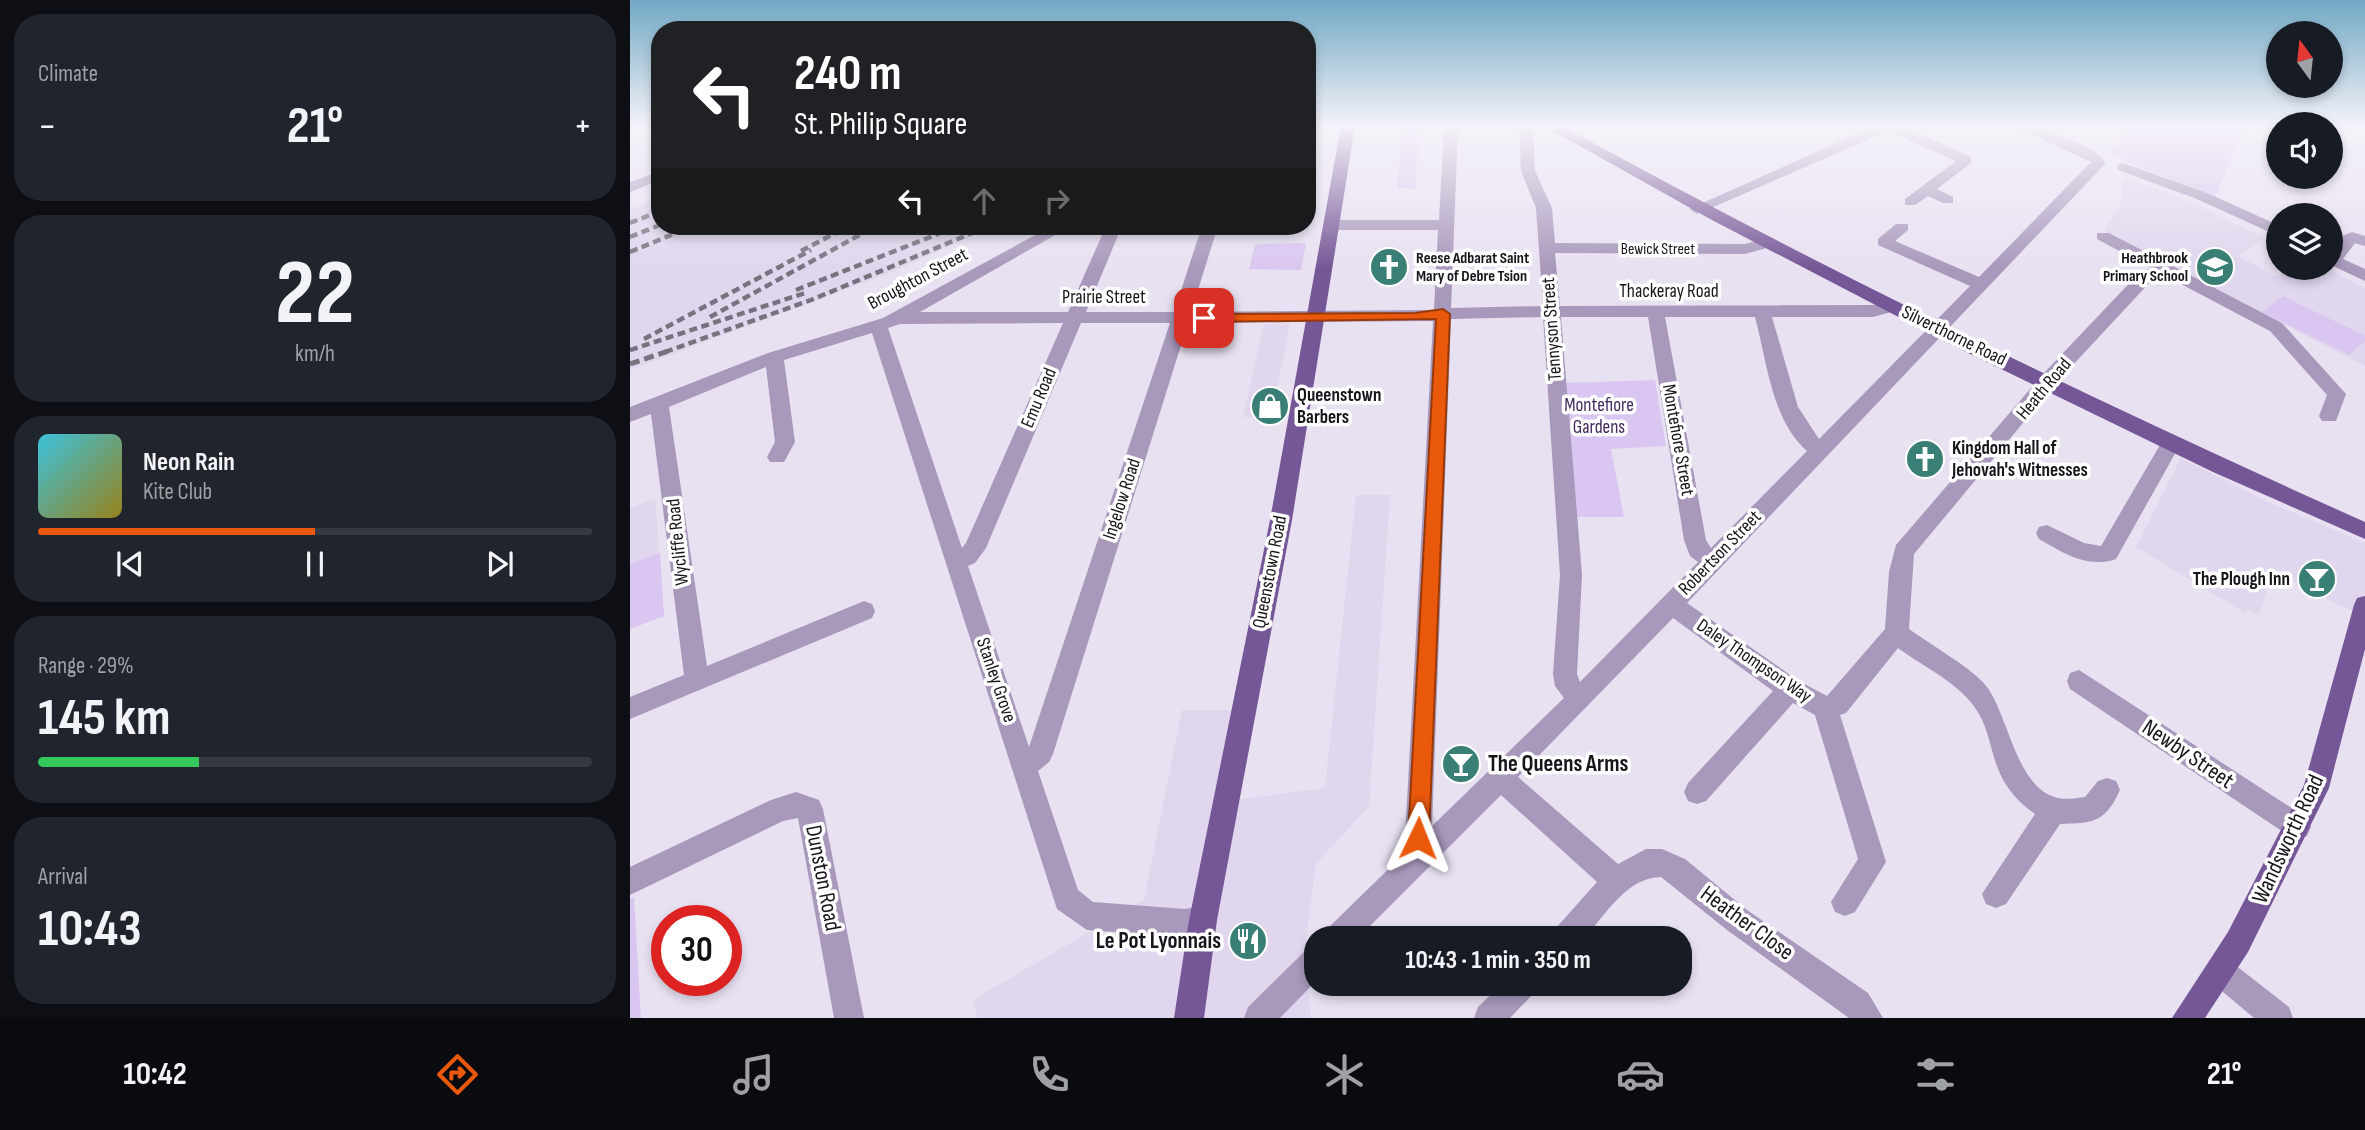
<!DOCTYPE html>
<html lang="en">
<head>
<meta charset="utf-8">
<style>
  :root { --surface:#171b24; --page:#20242c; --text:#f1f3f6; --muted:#9ea1a6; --line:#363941; --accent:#ea580c }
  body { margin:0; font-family:"Sofia Sans Condensed",sans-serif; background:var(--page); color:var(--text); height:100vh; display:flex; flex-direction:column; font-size:26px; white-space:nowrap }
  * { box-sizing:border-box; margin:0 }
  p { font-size:23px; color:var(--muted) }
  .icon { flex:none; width:38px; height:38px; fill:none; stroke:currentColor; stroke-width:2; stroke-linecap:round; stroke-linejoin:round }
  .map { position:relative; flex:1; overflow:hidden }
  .side { display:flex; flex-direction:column; gap:14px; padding:14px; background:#0d0f14; width:630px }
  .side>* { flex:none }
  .hud { position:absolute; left:21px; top:21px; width:665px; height:214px; border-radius:28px; box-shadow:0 4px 10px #0003; background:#202124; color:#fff; overflow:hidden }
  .needle { width:46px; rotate:345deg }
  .fabs { position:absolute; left:1636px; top:21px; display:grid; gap:14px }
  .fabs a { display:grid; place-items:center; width:77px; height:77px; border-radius:50%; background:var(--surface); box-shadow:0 4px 10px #0003; font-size:35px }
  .speed { position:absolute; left:21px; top:905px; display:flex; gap:14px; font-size:35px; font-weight:700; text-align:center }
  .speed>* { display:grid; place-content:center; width:91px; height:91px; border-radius:50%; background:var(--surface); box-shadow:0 4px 10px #0003; line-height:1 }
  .speed .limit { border:10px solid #d22; background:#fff; color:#111 }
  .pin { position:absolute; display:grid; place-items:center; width:60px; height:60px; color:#fff; margin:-30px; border-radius:14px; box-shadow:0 4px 10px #0006 }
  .me { position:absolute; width:77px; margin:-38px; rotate:2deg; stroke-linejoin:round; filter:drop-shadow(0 0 5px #0008) }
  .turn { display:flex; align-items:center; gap:24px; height:147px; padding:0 28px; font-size:32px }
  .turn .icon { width:91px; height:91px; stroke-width:2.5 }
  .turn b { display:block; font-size:49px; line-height:60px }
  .lanes { display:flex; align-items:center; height:66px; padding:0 28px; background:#0003; justify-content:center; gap:35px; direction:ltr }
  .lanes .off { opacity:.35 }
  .big { font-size:52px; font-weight:700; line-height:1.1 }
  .side .card { flex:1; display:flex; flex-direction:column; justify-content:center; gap:10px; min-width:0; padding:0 24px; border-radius:28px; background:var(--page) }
  .side .dial { align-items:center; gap:0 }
  .dial b { font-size:91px; line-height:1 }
  .song { display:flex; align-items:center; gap:21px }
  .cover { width:84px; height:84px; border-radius:10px; background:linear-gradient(135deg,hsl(190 70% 55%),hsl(50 70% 35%)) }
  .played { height:7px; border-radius:4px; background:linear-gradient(90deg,var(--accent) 50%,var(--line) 50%) }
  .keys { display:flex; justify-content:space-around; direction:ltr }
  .heat { display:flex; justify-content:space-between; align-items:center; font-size:38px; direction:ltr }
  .charge { height:10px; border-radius:5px; background:linear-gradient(90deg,#34c759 29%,var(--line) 0) }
  .trip { position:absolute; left:674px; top:926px; width:388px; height:70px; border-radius:28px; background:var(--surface); box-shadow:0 4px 10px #0003; font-weight:700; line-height:70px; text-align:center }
  .tab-bar { display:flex; height:112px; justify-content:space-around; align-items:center; background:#090b0e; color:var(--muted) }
  .tab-bar .icon { width:49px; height:49px }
  .tab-bar .current { color:var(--accent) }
  .tab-bar b { font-size:32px; color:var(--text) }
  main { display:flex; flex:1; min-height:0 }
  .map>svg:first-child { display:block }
  .built { fill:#e0d6ee }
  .green { fill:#dac7f1 }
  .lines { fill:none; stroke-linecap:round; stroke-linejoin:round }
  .minor { fill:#a898bc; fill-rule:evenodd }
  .major { fill:#755696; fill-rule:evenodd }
  .rail-far1 { stroke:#77727d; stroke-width:4.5; stroke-dasharray:8 4.5; stroke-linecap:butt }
  .rail { stroke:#77727d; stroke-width:5; stroke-dasharray:10 5; stroke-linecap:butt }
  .route { fill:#ea580c; stroke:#983908; stroke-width:2 }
  .labels { text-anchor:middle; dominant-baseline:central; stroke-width:7; stroke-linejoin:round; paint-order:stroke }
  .far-street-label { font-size:16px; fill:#17141a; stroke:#fff }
  .far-poi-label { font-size:16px; font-weight:bold; fill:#17141a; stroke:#fff; text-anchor:start }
  .street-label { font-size:19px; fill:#17141a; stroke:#fff }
  .poi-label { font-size:19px; font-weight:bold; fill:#17141a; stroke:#fff; text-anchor:start }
  .park-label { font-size:19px; fill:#43295d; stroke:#fff }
  .near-street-label { font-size:23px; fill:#17141a; stroke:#fff }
  .near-poi-label { font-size:23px; font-weight:bold; fill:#17141a; stroke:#fff; text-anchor:start }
</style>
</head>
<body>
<main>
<section class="side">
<div class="card"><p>Climate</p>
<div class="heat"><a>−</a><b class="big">21°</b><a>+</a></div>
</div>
<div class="card dial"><b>22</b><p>km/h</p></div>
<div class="card">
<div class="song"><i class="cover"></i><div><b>Neon Rain</b><p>Kite Club</p></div></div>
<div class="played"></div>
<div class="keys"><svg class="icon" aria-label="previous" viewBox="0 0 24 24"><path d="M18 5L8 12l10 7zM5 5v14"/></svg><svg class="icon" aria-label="pause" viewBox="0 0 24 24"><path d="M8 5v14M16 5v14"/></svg><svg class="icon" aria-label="next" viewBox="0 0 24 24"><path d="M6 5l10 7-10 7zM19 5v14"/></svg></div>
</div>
<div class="card"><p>Range · 29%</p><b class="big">145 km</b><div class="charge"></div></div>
<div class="card"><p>Arrival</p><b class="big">10:43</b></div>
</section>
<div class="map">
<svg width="1735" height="1018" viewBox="0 0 1735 1018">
  <rect width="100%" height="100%" fill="#e8e1f2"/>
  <g class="built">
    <polygon points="1496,178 1553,199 1635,238 1608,256 1648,277 1659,268 1696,268 1735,288 1735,366 1474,231 1492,202 1492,183"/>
    <polygon points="30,198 30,226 365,226 257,274 0,370 0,209"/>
    <polygon points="634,324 660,324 641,417 613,417"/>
    <polygon points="1551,458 1636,501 1735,543 1735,617 1643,573 1629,615 1618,610 1615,613 1506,547"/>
    <polygon points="726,495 760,495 739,806 686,864 674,954 681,1018 348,1018 343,1000 514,900 552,710 606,710 596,801 695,788"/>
    <polygon points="25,499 34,616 0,629 0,508"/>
  </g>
  <g class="green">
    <polygon points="773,126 789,126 785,189 767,188"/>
    <polygon points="1498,126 1616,126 1585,196 1479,155"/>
    <polygon points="676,243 671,270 619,269 625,244"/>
    <polygon points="1653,296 1735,336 1735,341 1719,355 1632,312"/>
    <polygon points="1025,380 1036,446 981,449 994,517 944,517 933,383"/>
    <polygon points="30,553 34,616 0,629 0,564"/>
    <polygon points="4,897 11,1018 0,1018 0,899"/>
  </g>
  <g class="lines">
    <g class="minor">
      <path d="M814 126H828L821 308 913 306 906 208 891 171 889 126H903L905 171 922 208 925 243 1115 244 1138 238 1146 243 1144 246 1115 254 925 253 930 306 1243 305 1269 302 1272 306 1269 310 1243 317H1142L1168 407 1189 439 1340 286 1248 245V239L1266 224H1278V230L1265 241 1349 277 1461 162 1382 126C1407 126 1462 142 1476 163L1057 603 1169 681 1197 696 1255 629 1259 572 1266 545 1414 373 1510 272 1521 268 1467 239V233H1479L1652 323 1716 394 1706 421H1692L1689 416 1697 395 1640 331 1534 275 1522 280 1428 381 1284 554 1279 629C1298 643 1345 670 1357 687 1379 717 1387 790 1428 798 1436 800 1447 798 1455 797L1468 781 1477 778 1486 781 1490 790C1475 823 1463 823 1430 824L1376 904 1366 908 1356 904 1352 894 1405 814C1350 775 1372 736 1338 699 1320 679 1290 664 1268 648L1216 713 1210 715 1256 862 1225 912 1215 916 1205 912 1201 902 1228 859 1185 715 1163 703 1076 801 1067 804 1058 801 1054 792 1058 783 1143 691 1043 618 888 777 988 864 1016 849H1032L1055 859 1117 910 1238 993 1253 1018H1219L1097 930 1031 877C997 877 975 915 955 938H922L926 928 967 882 871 795 728 938H694L698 928 779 849 775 838 803 321 558 323 423 754 419 762 408 771 448 890 463 902 555 909 573 906 583 910 587 920 583 930 555 937 457 930 427 909 242 333 154 360 165 442 154 462H140L137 457 145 442 136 367 39 407 77 666 234 601 242 604 245 611 242 618 0 719V697L54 675 21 414 0 422V407L138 353 253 318 422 226H441L290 312H438L476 226H492L456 312H544L572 226H588L561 312 804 310 808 230H701L693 225 701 220H809ZM913 317 930 575 923 674 925 686 934 698 802 826 821 319ZM931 317H1018L1054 540 1060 556 1068 562 950 682 947 674 952 575ZM1035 317H1125C1137 361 1141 419 1177 451L1081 548 1076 540ZM433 323 336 543 332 548 258 328 270 324ZM451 323H540L399 747 338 566 345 563 356 548Z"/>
      <polygon points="1245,126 1271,126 1341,157 1341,163 1307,189 1323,197 1323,203 1313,203 1298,196 1285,205 1275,205 1275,199 1326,161 1258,131 1072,212 1067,214 1059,209"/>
      <polygon points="1493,163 1577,193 1648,225 1648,236 1567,199 1488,170 1488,164"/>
      <polygon points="30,171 30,180 0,192 0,182"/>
      <path d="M1722 232 1735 236V246L1725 243 1713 259 1735 269V281L1701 265C1701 252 1707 236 1722 232Z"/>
      <path d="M1541 436 1551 443 1486 559C1457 569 1434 553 1409 539L1406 533 1409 527 1417 525 1454 543 1471 546 1534 438Z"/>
      <polygon points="1449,670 1677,818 1681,827 1677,836 1668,840 1659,836 1440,689 1437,681 1440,673"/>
      <polygon points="166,792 189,800 193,809 234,1018 204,1018 168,818 153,821 0,895 0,867 141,800"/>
      <polygon points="686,945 686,981 650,1018 614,1018 618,1007 676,950"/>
      <polygon points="1590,956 1600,961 1659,1007 1663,1018 1624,1018 1580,981 1575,971 1580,961"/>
      <polygon points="872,984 908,984 903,994 880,1018 844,1018 848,1007"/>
    </g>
    <g class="major">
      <polygon points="711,126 725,126 662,520 587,920 574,1018 544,1018 559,920 640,520"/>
      <path d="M914 126H932C1194 270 1462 400 1735 522V539L1583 472 1330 349 1080 219Z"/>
      <polygon points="1735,596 1735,649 1699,788 1618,952 1575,1018 1542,1018 1598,932 1674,785 1724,605 1727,598"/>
    </g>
    <g class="rail-far1">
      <polyline points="0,223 30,211"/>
      <polyline points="0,237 30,225"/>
      <polyline points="171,251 219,226"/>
      <polyline points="0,252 63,226"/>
      <polyline points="166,290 328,226"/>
      <polyline points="80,317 246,226"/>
      <polyline points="14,339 181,250"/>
      <polyline points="0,350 178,292"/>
      <polyline points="35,352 181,300 359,226"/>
    </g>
    <polyline class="rail" points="0,364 41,350"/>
  </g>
  <linearGradient id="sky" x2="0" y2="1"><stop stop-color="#71a9c4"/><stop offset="0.47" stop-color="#f5f2f9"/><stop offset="1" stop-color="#f5f2f9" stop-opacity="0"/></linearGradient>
  <rect width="1735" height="269" fill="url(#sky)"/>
  <polygon class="route" points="813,309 820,314 799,838 796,845 788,848 781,845 778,838 806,319 574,322 568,318 574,314 785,313"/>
  <defs>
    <symbol id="church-disc" viewBox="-11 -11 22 22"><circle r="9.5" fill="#3a7f75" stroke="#fff"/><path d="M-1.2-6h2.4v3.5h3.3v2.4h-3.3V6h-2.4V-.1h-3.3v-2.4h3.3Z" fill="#fff"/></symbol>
    <symbol id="school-disc" viewBox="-11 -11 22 22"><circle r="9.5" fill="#3a7f75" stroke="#fff"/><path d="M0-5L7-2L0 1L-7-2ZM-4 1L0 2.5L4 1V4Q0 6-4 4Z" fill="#fff"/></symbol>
    <symbol id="shop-disc" viewBox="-11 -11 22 22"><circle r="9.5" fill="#3a7f75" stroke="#fff"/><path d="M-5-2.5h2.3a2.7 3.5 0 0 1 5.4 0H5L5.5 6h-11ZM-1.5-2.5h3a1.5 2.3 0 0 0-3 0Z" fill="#fff"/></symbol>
    <symbol id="bar-disc" viewBox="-11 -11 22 22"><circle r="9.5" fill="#3a7f75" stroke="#fff"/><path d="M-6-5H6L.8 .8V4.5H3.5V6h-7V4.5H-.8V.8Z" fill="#fff"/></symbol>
    <symbol id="restaurant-disc" viewBox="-11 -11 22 22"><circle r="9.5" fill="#3a7f75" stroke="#fff"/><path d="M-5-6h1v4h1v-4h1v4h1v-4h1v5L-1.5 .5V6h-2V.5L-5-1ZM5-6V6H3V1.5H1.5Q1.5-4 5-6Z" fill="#fff"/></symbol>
  </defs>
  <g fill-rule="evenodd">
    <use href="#church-disc" x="737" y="245" width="44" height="44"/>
    <use href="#school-disc" x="1563" y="245" width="44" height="44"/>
    <use href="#shop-disc" x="618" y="384" width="44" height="44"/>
    <use href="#church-disc" x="1273" y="437" width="44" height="44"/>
    <use href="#bar-disc" x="1665" y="557" width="44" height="44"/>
    <use href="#bar-disc" x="809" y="742" width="44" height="44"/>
    <use href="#restaurant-disc" x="596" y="919" width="44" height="44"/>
  </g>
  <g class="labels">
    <g class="far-street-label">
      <text x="1028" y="249">Bewick Street</text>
    </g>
    <g class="far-poi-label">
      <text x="786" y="258">Reese Adbarat Saint<tspan x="786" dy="18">Mary of Debre Tsion</tspan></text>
      <text x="1558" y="258" text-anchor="end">Heathbrook<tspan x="1558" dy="18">Primary School</tspan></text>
    </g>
    <g class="street-label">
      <text transform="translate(288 279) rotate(-28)">Broughton Street</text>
      <text x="1039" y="291">Thackeray Road</text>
      <text x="474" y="297">Prairie Street</text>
      <text transform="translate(922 329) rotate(-94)">Tennyson Street</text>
      <text transform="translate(1324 336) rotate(26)">Silverthorne Road</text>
      <text transform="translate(1414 389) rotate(-50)">Heath Road</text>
      <text transform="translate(409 398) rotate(-67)">Emu Road</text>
      <text transform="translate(1048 440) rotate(80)">Montefiore Street</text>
      <text transform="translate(492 499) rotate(-72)">Ingelow Road</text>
      <text transform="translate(48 542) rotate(-96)">Wycliffe Road</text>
      <text transform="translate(1090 553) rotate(-46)">Robertson Street</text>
      <text transform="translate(640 572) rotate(-79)">Queenstown Road</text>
      <text transform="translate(1124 661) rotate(34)">Daley Thompson Way</text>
      <text transform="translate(366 680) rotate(71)">Stanley Grove</text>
    </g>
    <g class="poi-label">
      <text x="667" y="395">Queenstown<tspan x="667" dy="22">Barbers</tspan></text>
      <text x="1322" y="448">Kingdom Hall of<tspan x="1322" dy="22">Jehovah's Witnesses</tspan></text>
      <text x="1660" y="579" text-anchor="end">The Plough Inn</text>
    </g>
    <g class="park-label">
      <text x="969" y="405">Montefiore<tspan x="969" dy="22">Gardens</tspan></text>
    </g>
    <g class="near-street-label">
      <text transform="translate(1558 754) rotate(34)">Newby Street</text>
      <text transform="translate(1658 839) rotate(-65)">Wandsworth Road</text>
      <text transform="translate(193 878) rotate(79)">Dunston Road</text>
      <text transform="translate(1117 923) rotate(36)">Heather Close</text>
    </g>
    <g class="near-poi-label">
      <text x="858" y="764">The Queens Arms</text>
      <text x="591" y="941" text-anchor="end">Le Pot Lyonnais</text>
    </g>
  </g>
</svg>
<div class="fabs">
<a><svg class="needle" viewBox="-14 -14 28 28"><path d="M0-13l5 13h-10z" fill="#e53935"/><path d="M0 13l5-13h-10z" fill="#9ea1a6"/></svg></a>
<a><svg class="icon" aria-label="sound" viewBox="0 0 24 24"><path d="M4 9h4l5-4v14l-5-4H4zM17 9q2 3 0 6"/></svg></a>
<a><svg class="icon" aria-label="layers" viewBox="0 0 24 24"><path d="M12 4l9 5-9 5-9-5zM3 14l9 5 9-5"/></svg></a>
</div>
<div class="speed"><div class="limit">30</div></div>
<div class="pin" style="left:574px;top:318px;background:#d93025"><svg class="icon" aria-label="arrive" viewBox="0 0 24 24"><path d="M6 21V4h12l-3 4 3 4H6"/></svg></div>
<svg class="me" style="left:788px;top:838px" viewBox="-20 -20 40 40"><path d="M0-17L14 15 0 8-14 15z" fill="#ea580c" stroke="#fff" stroke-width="4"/></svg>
<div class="trip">10:43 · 1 min · 350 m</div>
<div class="hud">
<div class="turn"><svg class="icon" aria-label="left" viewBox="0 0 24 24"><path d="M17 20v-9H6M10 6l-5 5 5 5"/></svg><div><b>240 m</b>St. Philip Square</div></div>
<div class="lanes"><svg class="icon" aria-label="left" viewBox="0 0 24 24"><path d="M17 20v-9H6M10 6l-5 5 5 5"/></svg><svg class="icon off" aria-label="ahead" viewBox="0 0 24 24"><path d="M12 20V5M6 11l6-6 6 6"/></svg><svg class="icon off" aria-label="right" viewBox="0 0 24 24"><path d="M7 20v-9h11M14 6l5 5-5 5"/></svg></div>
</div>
</div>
</main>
<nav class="tab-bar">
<b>10:42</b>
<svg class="icon current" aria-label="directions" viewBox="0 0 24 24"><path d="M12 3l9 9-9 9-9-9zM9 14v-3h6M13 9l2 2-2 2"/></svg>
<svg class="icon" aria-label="music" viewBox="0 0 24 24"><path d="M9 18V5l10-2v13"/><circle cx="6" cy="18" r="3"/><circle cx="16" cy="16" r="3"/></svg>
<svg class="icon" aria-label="phone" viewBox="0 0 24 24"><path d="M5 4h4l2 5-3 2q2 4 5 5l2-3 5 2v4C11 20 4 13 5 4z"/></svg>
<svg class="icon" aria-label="climate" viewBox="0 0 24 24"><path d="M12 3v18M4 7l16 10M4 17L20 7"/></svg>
<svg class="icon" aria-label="car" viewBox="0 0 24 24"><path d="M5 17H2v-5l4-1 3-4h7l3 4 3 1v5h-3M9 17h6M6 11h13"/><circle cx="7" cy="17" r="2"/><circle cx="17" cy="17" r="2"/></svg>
<svg class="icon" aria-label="filters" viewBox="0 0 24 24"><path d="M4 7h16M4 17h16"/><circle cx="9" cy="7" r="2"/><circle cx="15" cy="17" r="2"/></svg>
<b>21°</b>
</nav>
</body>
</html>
